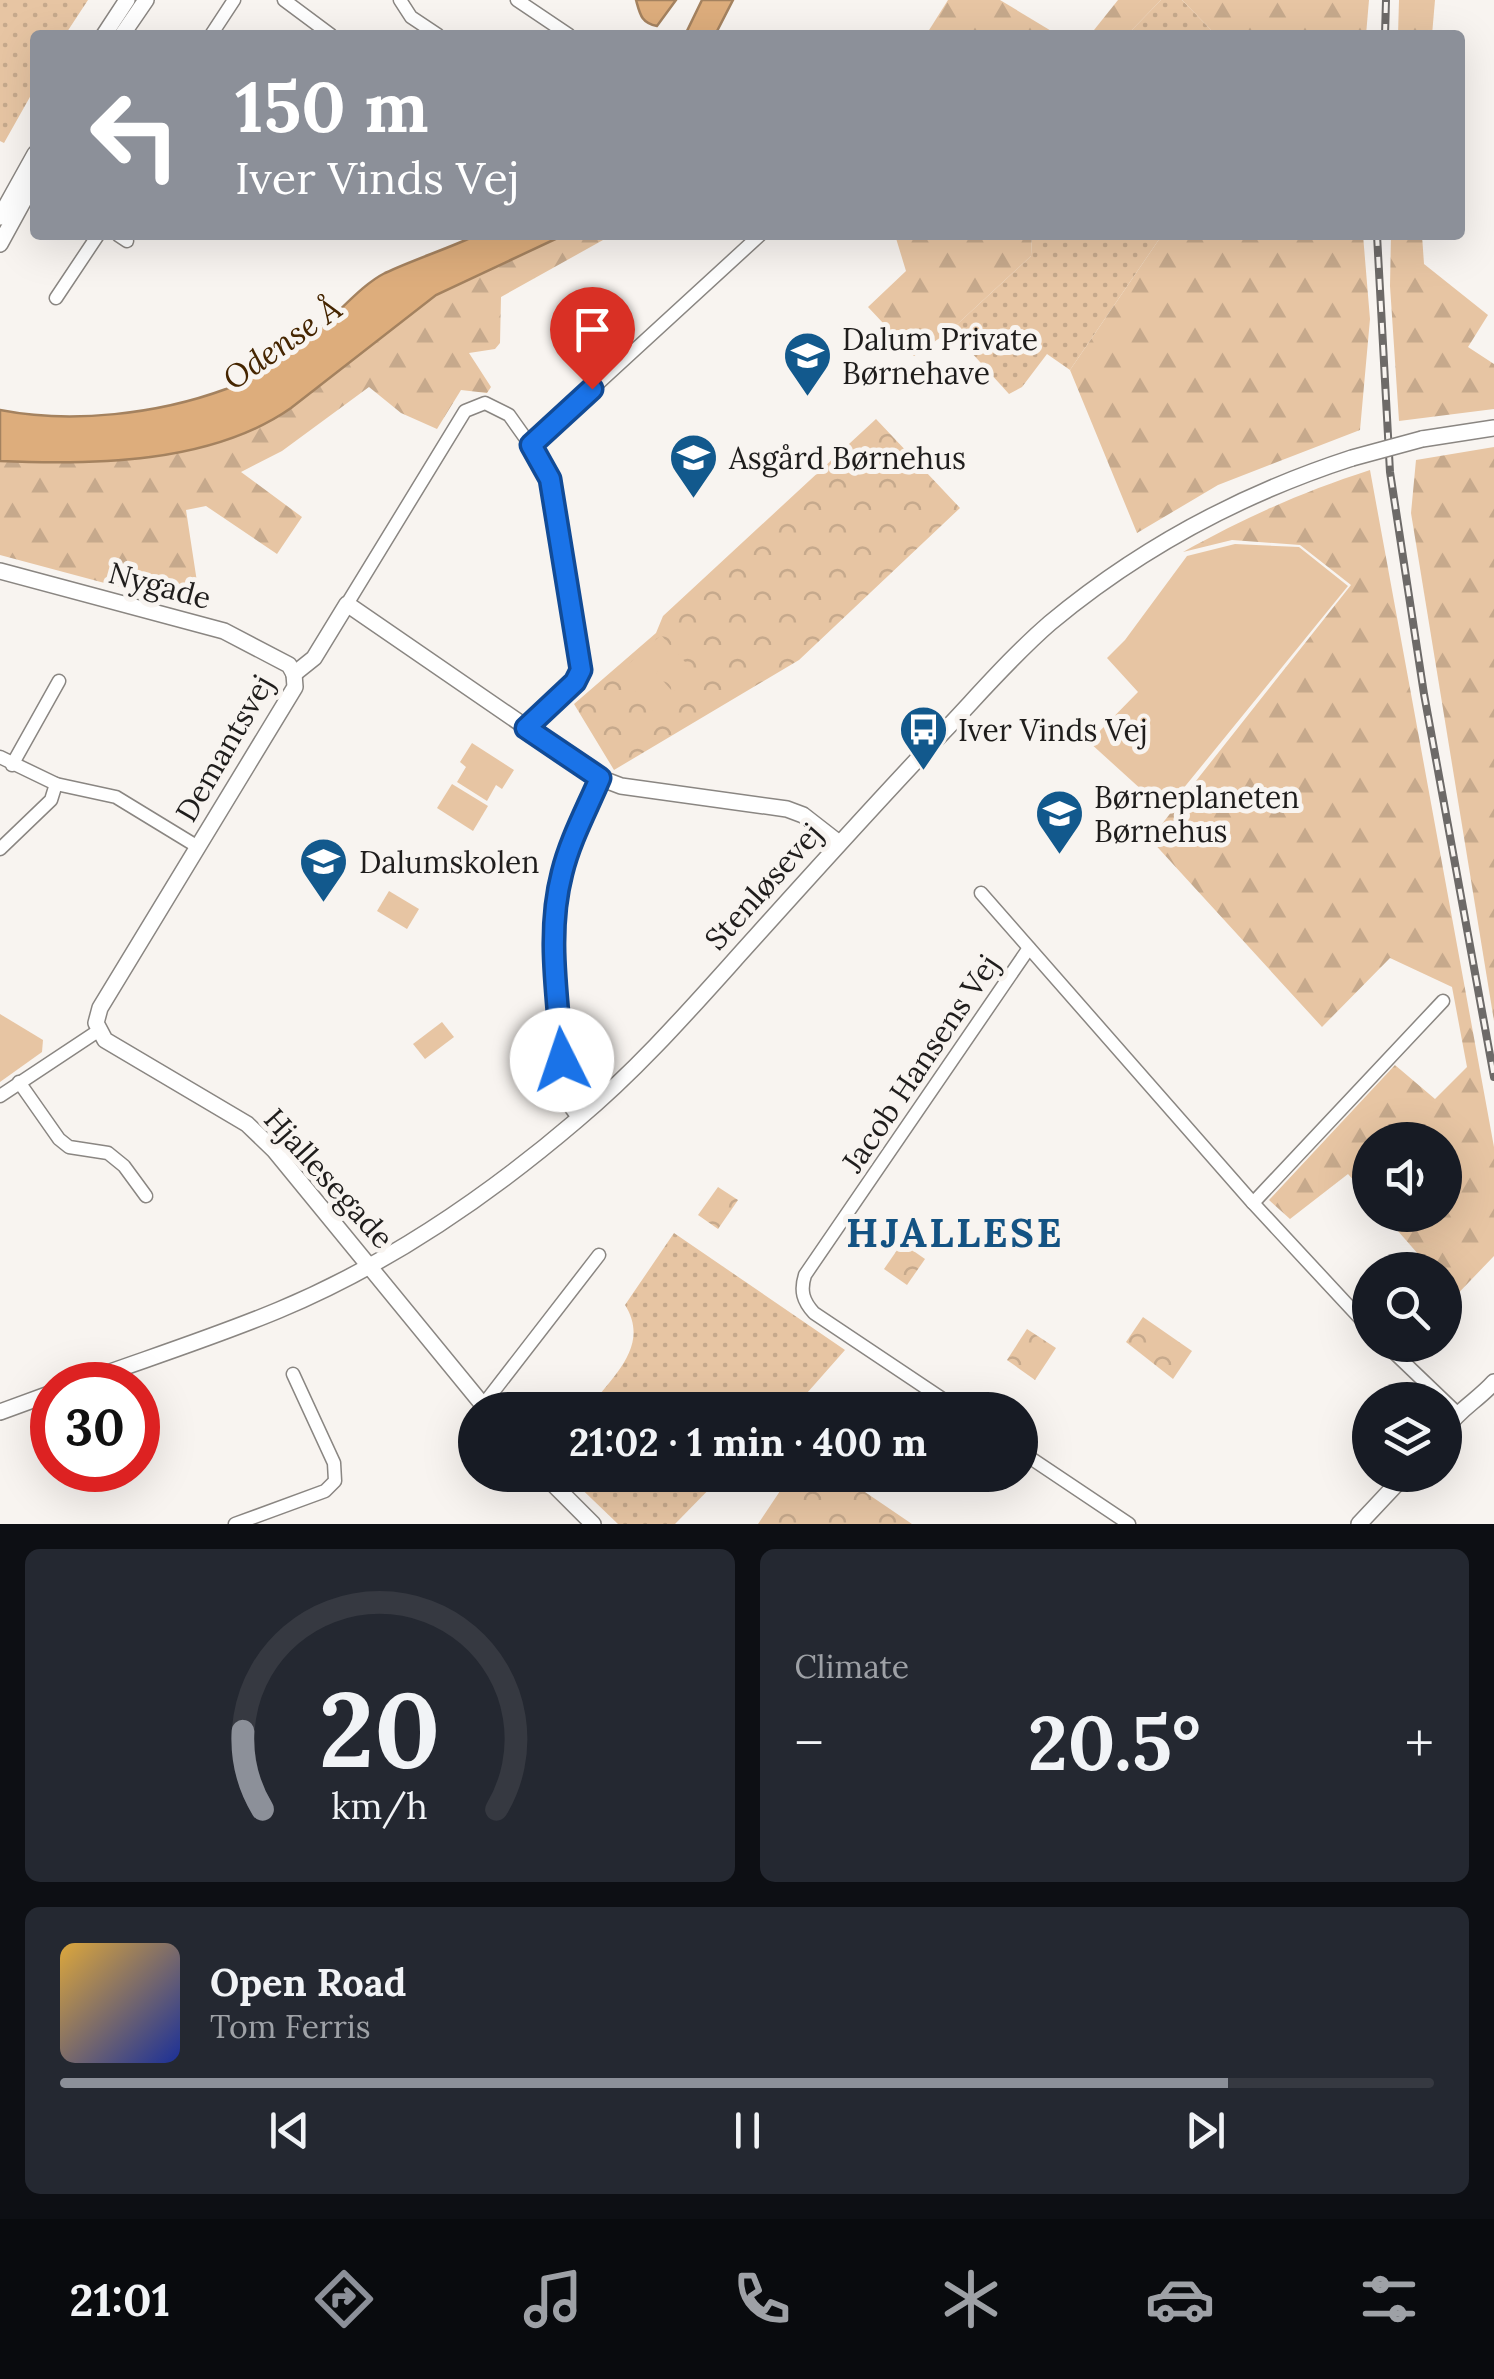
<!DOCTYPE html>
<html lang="en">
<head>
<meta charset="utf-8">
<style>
  :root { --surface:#171b24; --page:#242831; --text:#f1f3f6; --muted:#9ea1a6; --line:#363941; --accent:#8c9099 }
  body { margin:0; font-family:Lora,serif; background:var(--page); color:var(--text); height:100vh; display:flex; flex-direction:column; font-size:38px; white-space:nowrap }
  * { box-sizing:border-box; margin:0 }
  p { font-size:32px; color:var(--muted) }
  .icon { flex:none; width:55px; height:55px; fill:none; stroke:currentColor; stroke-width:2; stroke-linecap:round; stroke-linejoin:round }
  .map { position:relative; height:1524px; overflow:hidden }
  .side { display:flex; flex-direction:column; gap:25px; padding:25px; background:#0d0f14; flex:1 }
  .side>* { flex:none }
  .top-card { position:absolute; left:30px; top:30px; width:1435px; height:210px; border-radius:10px; box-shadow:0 10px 40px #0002; background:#8c9099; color:#fff; overflow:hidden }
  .controls { position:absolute; left:1352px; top:1122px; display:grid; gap:20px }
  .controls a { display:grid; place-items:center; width:110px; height:110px; border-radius:50%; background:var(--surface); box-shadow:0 10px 40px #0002; font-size:50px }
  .speed { position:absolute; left:30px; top:1362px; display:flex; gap:20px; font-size:50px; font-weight:700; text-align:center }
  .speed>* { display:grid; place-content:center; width:130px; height:130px; border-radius:50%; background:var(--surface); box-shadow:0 10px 40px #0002; line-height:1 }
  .speed .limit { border:15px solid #d22; background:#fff; color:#111 }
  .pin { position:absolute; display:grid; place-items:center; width:85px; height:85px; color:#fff; margin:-102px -42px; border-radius:50% 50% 50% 0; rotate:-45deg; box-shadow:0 0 10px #0007 }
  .pin .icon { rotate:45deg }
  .me { position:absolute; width:110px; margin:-55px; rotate:356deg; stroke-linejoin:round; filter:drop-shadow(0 0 8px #0008) }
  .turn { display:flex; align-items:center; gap:35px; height:210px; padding:0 40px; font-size:45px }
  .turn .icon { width:130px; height:130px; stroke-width:2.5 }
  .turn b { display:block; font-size:70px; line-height:85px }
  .big { font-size:75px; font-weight:700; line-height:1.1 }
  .side .card { flex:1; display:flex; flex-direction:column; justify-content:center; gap:15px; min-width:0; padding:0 35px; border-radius:15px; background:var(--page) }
  .side .dial { align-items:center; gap:0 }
  .dial svg { height:260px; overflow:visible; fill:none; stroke:var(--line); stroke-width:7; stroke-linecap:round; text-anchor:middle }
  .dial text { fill:var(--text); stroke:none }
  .song { display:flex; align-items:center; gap:30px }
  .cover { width:120px; height:120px; border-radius:15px; background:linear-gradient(135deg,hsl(40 70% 55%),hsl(230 70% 35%)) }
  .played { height:10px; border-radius:5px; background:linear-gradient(90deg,var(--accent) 85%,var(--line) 85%) }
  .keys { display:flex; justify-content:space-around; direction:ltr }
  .heat { display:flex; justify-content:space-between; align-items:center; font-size:55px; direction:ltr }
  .side .tiles { flex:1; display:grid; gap:25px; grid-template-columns:1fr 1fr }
  .card:last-child { grid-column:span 2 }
  .trip { position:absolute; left:458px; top:1392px; width:580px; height:100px; border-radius:50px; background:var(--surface); box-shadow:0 10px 40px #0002; font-weight:700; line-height:100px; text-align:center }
  .tab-bar { display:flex; height:160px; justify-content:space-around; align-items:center; background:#090b0e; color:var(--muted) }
  .tab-bar .icon { width:70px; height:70px }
  .tab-bar .active { color:var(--accent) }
  .tab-bar b { font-size:45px; color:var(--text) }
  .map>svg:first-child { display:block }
  .grass { fill:url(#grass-dots) }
  .forest { fill:url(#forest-firs) }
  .park { fill:url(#park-crowns) }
  .garden { fill:#e7c5a3 }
  .water { fill:#ddad7c; stroke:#a4825f; stroke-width:2.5 }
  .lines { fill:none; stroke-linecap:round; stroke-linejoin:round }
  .minor-casing { stroke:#8a8682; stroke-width:15 }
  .tertiary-casing { stroke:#8a8682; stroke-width:18 }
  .minor { stroke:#fff; stroke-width:12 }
  .tertiary { stroke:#fff; stroke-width:15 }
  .rail-casing { stroke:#6d6a68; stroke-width:8 }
  .rail { stroke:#f8f4f0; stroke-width:4; stroke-dasharray:11; stroke-linecap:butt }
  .tertiary-bridge-casing { stroke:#8a8682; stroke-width:18; stroke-linecap:butt }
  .tertiary-bridge { stroke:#fff; stroke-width:15 }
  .route-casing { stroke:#114b97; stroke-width:25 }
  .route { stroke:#1a73e8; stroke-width:18 }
  .labels { text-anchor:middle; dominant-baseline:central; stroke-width:10; stroke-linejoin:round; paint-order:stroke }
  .poi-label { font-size:30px; fill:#1f1d1c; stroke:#f8f4f0; text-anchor:start }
  .street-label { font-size:30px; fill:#1f1d1c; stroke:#f8f4f0 }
  .water-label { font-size:32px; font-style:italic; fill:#452500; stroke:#f8f4f0 }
  .district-label { font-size:40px; font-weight:bold; letter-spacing:2.5px; fill:#145383; stroke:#f8f4f0 }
</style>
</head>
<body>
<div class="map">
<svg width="1494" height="1524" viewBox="0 0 1494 1524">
  <defs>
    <pattern id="grass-dots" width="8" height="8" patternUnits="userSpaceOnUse" patternTransform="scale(2.5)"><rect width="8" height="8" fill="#e7c5a3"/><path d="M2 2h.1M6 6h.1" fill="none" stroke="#c6a98c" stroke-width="1.8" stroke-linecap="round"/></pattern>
    <pattern id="forest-firs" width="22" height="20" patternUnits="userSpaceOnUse" patternTransform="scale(2.5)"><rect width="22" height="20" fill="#e7c5a3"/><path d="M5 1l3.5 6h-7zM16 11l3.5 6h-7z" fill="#c6a98c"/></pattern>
    <pattern id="park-crowns" width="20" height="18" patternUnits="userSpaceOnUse" patternTransform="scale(2.5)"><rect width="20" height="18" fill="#e7c5a3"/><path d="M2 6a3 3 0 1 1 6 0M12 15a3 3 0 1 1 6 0" fill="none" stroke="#c6a98c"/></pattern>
  </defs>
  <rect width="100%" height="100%" fill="#f8f4f0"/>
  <g class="grass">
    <polygon points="0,0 88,0 65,35 35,35 35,88 4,143 0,141"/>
    <polygon points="1161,0 1182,0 1216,35 1127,35"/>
    <polygon points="1032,235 1162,235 1070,370 1047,354 1022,387 1009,394 951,330 1031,256"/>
    <path d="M674 1233 845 1350 792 1410H587C612 1377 651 1346 625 1305Z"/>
    <polygon points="567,1475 723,1475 675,1524 618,1524"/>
  </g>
  <g class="forest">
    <polygon points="948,0 1000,0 1058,35 926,35"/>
    <polygon points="1118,0 1161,0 1127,35 1090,35"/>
    <polygon points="1182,0 1369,0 1366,35 1216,35"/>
    <polygon points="1399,0 1435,0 1432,35 1398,35"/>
    <polygon points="564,235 612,235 501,297 500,343 495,349 469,353 491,387 487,393 461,390 437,429 401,413 369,387 282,451 241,472 302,517 277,554 206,506 186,510 197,582 183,604 0,555 0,461 68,463 291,408 436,295"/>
    <polygon points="895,235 1032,235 1031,256 951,330 914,356 868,307 906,271"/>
    <polygon points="1162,235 1363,235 1370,319 1360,430 1218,485 1137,533 1070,370"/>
    <polygon points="1391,235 1422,235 1424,264 1488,315 1468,347 1494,364 1494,409 1399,421 1390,286"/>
    <polygon points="1494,447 1494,1021 1411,513 1416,460"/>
    <path d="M1370 470 1494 1147V1256L1445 1307V1270H1432L1384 1215H1445V1140H1370V1199L1348 1174 1290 1219 1269 1200 1395 1065 1435 1099 1467 1067 1452 987 1390 958 1322 1027 1150 839 1351 585 1300 545 1232 540 1183 552C1246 517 1302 492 1370 470Z"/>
  </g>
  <g class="park">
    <polygon points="876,419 960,508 799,660 614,770 574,704 656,633 663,616"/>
    <polygon points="718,1187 738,1200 718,1229 698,1215"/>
    <polygon points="902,1243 925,1259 907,1285 884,1269"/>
    <polygon points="1143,1317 1192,1351 1173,1379 1126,1342"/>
    <polygon points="1027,1329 1056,1348 1035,1380 1007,1360"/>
    <polygon points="770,1475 840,1475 912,1524 758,1524 784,1485"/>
  </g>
  <g class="garden">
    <polygon points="1235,544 1299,547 1348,586 1165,811 1089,742 1138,692 1107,658 1125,640 1187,556"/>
    <polygon points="661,635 695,673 675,691 641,653"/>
    <polygon points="639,654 673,692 653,711 619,673"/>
    <polygon points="472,743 514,770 502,789 496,785 487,801 457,782 466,767 460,762"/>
    <polygon points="452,784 488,806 473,831 437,808"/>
    <polygon points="389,891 419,909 407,929 377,911"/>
    <polygon points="0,1014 43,1040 42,1052 0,1082"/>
    <polygon points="442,1022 454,1037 425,1059 413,1044"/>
  </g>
  <g class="water">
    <path d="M636 0H676L657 26C641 23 640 14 636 0Z"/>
    <polygon points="702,0 733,0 715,35 685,35"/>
    <path d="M477 235H564L436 295 291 408C211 464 93 465 0 461V410C72 424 158 414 226 389 256 377 284 355 310 336 335 318 359 286 385 273 415 259 447 249 477 235Z"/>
  </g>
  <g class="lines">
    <defs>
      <g id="minor">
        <polyline points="284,0 331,35"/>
        <polyline points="400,0 411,17 438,35"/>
        <polyline points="517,0 569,35"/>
        <polyline points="211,35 234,0"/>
        <polyline points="118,235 127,241"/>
        <polyline points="56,298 98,235"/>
        <polyline points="531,445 760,235"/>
        <polyline points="347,604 465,411 485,403 509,415 541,460 550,479 581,670 575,682 526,728"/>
        <polyline points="0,757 56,784 116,797 198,847"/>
        <polyline points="12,765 59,681"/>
        <polyline points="0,849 51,800 56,784"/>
        <polyline points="981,893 1253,1203 1370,1329"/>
        <polyline points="19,1082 59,1139 69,1147 108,1153 124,1166 146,1196"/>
        <polyline points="0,1096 98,1031"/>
        <polyline points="579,1119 568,1104 564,1090 553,953 557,901 571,845 600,778"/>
        <polyline points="1253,1203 1443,1001"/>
        <polyline points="1386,1345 1457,1413"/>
        <polyline points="483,1405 599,1255"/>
        <path d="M959 1410 814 1313C803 1301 800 1291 805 1275L1029 948"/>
        <polyline points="1020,1451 1129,1524"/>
        <polyline points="235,1524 325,1491 335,1481 334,1463 293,1374"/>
      </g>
      <g id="tertiary">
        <polyline points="104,35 127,0"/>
        <polyline points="122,35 146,0"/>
        <polyline points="0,217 35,154"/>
        <polyline points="0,244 35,180"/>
        <polyline points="1422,439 1494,428"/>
        <polyline points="0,571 224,631 289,665 294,674"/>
        <polyline points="294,674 295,687 100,1008 96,1023 105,1040 247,1124 274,1150 487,1410"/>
        <polyline points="294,674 314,658 347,604 600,778 621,786 787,809 803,815 839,843"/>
        <path d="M74 1385C142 1360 212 1338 279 1310 387 1265 488 1196 577 1120 643 1065 699 999 757 935 820 865 883 795 948 727 981 692 1013 655 1050 623 1140 548 1241 494 1352 458"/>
        <polyline points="0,1412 52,1393"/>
        <path d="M1445 1430C1458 1410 1478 1400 1494 1382"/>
        <polyline points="544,1475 593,1524"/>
        <polyline points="1359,1524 1405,1475"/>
      </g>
    </defs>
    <use href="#minor" class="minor-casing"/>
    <use href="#tertiary" class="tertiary-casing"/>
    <use href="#minor" class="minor"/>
    <use href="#tertiary" class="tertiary"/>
    <defs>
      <g id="rail">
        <polyline points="1385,35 1386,0"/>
        <polyline points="1377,235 1390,472 1424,694 1494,1077"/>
      </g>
    </defs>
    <use href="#rail" class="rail-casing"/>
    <use href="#rail" class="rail"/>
    <defs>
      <polyline id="tertiary-bridge" points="1352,458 1422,439"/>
    </defs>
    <use href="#tertiary-bridge" class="tertiary-bridge-casing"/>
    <use href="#tertiary-bridge" class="tertiary-bridge"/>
  </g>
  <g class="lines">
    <defs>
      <path id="route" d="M562 1060C558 998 546 934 562 873 570 840 587 809 600 778L526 728 575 682 581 670 550 479 531 445 592 389"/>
    </defs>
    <use href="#route" class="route-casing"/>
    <use href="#route" class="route"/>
  </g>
  <defs>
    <symbol id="school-pin" viewBox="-11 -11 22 30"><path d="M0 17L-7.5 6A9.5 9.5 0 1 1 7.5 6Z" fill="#12598d" stroke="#f8f4f0"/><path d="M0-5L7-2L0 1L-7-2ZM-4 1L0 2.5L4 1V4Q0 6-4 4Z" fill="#fff"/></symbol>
    <symbol id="bus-pin" viewBox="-11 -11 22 30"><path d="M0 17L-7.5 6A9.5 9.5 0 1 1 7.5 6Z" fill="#12598d" stroke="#f8f4f0"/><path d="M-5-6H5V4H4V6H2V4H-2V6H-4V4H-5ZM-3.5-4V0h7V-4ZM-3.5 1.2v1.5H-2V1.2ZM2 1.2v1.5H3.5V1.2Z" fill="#fff"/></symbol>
  </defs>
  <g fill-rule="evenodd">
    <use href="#school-pin" x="780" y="328" width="55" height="75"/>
    <use href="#school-pin" x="666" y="430" width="55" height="75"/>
    <use href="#bus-pin" x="896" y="702" width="55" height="75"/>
    <use href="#school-pin" x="1032" y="786" width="55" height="75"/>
    <use href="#school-pin" x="296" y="834" width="55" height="75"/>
  </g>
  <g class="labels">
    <g class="poi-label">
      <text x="842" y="339">Dalum Private<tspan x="842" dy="34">Børnehave</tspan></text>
      <text x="729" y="458">Asgård Børnehus</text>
      <text x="958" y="730">Iver Vinds Vej</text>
      <text x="1094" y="797">Børneplaneten<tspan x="1094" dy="34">Børnehus</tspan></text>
      <text x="359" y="862">Dalumskolen</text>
    </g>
    <g class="street-label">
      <text transform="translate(160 585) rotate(15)">Nygade</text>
      <text transform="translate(224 748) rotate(-60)">Demantsvej</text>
      <text transform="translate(763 886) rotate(-48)">Stenløsevej</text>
      <text transform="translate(920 1063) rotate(-56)">Jacob Hansens Vej</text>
      <text transform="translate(329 1178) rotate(48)">Hjallesegade</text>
    </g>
    <g class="water-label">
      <text transform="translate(282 343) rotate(-35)">Odense Å</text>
    </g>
    <g class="district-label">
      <text x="955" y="1232">HJALLESE</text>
    </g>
  </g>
</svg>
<div class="controls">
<a><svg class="icon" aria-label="sound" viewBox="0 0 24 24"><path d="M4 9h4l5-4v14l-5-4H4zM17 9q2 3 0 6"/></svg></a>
<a><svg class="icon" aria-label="search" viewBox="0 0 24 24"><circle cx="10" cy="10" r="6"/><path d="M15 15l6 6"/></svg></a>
<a><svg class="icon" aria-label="layers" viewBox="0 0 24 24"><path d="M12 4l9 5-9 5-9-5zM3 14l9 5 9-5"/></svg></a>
</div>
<div class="speed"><div class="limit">30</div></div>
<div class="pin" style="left:592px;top:389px;background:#d93025"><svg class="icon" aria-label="arrive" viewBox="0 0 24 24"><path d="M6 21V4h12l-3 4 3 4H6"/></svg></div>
<svg class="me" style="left:562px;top:1060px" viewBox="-20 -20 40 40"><circle r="19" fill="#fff"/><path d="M0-13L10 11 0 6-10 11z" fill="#1a73e8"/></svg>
<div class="trip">21:02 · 1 min · 400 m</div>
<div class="top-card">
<div class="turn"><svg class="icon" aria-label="left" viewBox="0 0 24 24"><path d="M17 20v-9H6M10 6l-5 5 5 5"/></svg><div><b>150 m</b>Iver Vinds Vej</div></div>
</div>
</div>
<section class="side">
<div class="tiles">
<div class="card dial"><svg viewBox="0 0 100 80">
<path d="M14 69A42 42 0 1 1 86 69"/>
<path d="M14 69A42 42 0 0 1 8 45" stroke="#8c9099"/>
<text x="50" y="56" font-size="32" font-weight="700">20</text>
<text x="50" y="72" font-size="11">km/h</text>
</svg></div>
<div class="card"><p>Climate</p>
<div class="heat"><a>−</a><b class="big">20.5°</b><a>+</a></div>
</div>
<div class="card">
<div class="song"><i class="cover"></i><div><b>Open Road</b><p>Tom Ferris</p></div></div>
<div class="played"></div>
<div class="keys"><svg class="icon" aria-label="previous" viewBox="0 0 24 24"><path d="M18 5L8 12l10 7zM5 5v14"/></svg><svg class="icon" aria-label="pause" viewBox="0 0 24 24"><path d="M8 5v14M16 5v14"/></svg><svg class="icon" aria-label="next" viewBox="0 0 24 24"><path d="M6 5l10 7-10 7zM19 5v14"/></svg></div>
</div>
</div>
</section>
<nav class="tab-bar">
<b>21:01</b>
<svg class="icon active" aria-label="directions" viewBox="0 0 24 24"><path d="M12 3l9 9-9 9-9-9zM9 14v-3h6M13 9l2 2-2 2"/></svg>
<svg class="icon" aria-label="music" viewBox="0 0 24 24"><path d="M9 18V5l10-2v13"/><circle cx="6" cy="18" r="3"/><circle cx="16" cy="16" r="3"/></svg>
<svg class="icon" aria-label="phone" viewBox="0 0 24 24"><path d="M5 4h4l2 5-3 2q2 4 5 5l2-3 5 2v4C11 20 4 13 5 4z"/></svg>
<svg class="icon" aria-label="climate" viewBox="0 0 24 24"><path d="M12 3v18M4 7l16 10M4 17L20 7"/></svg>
<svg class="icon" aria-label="car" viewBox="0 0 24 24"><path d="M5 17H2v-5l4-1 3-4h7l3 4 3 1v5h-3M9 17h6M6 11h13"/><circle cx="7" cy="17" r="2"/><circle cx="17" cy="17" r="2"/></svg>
<svg class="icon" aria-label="filters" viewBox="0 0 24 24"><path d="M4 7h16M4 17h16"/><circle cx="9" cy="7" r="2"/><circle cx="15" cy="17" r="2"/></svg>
</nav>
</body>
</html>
